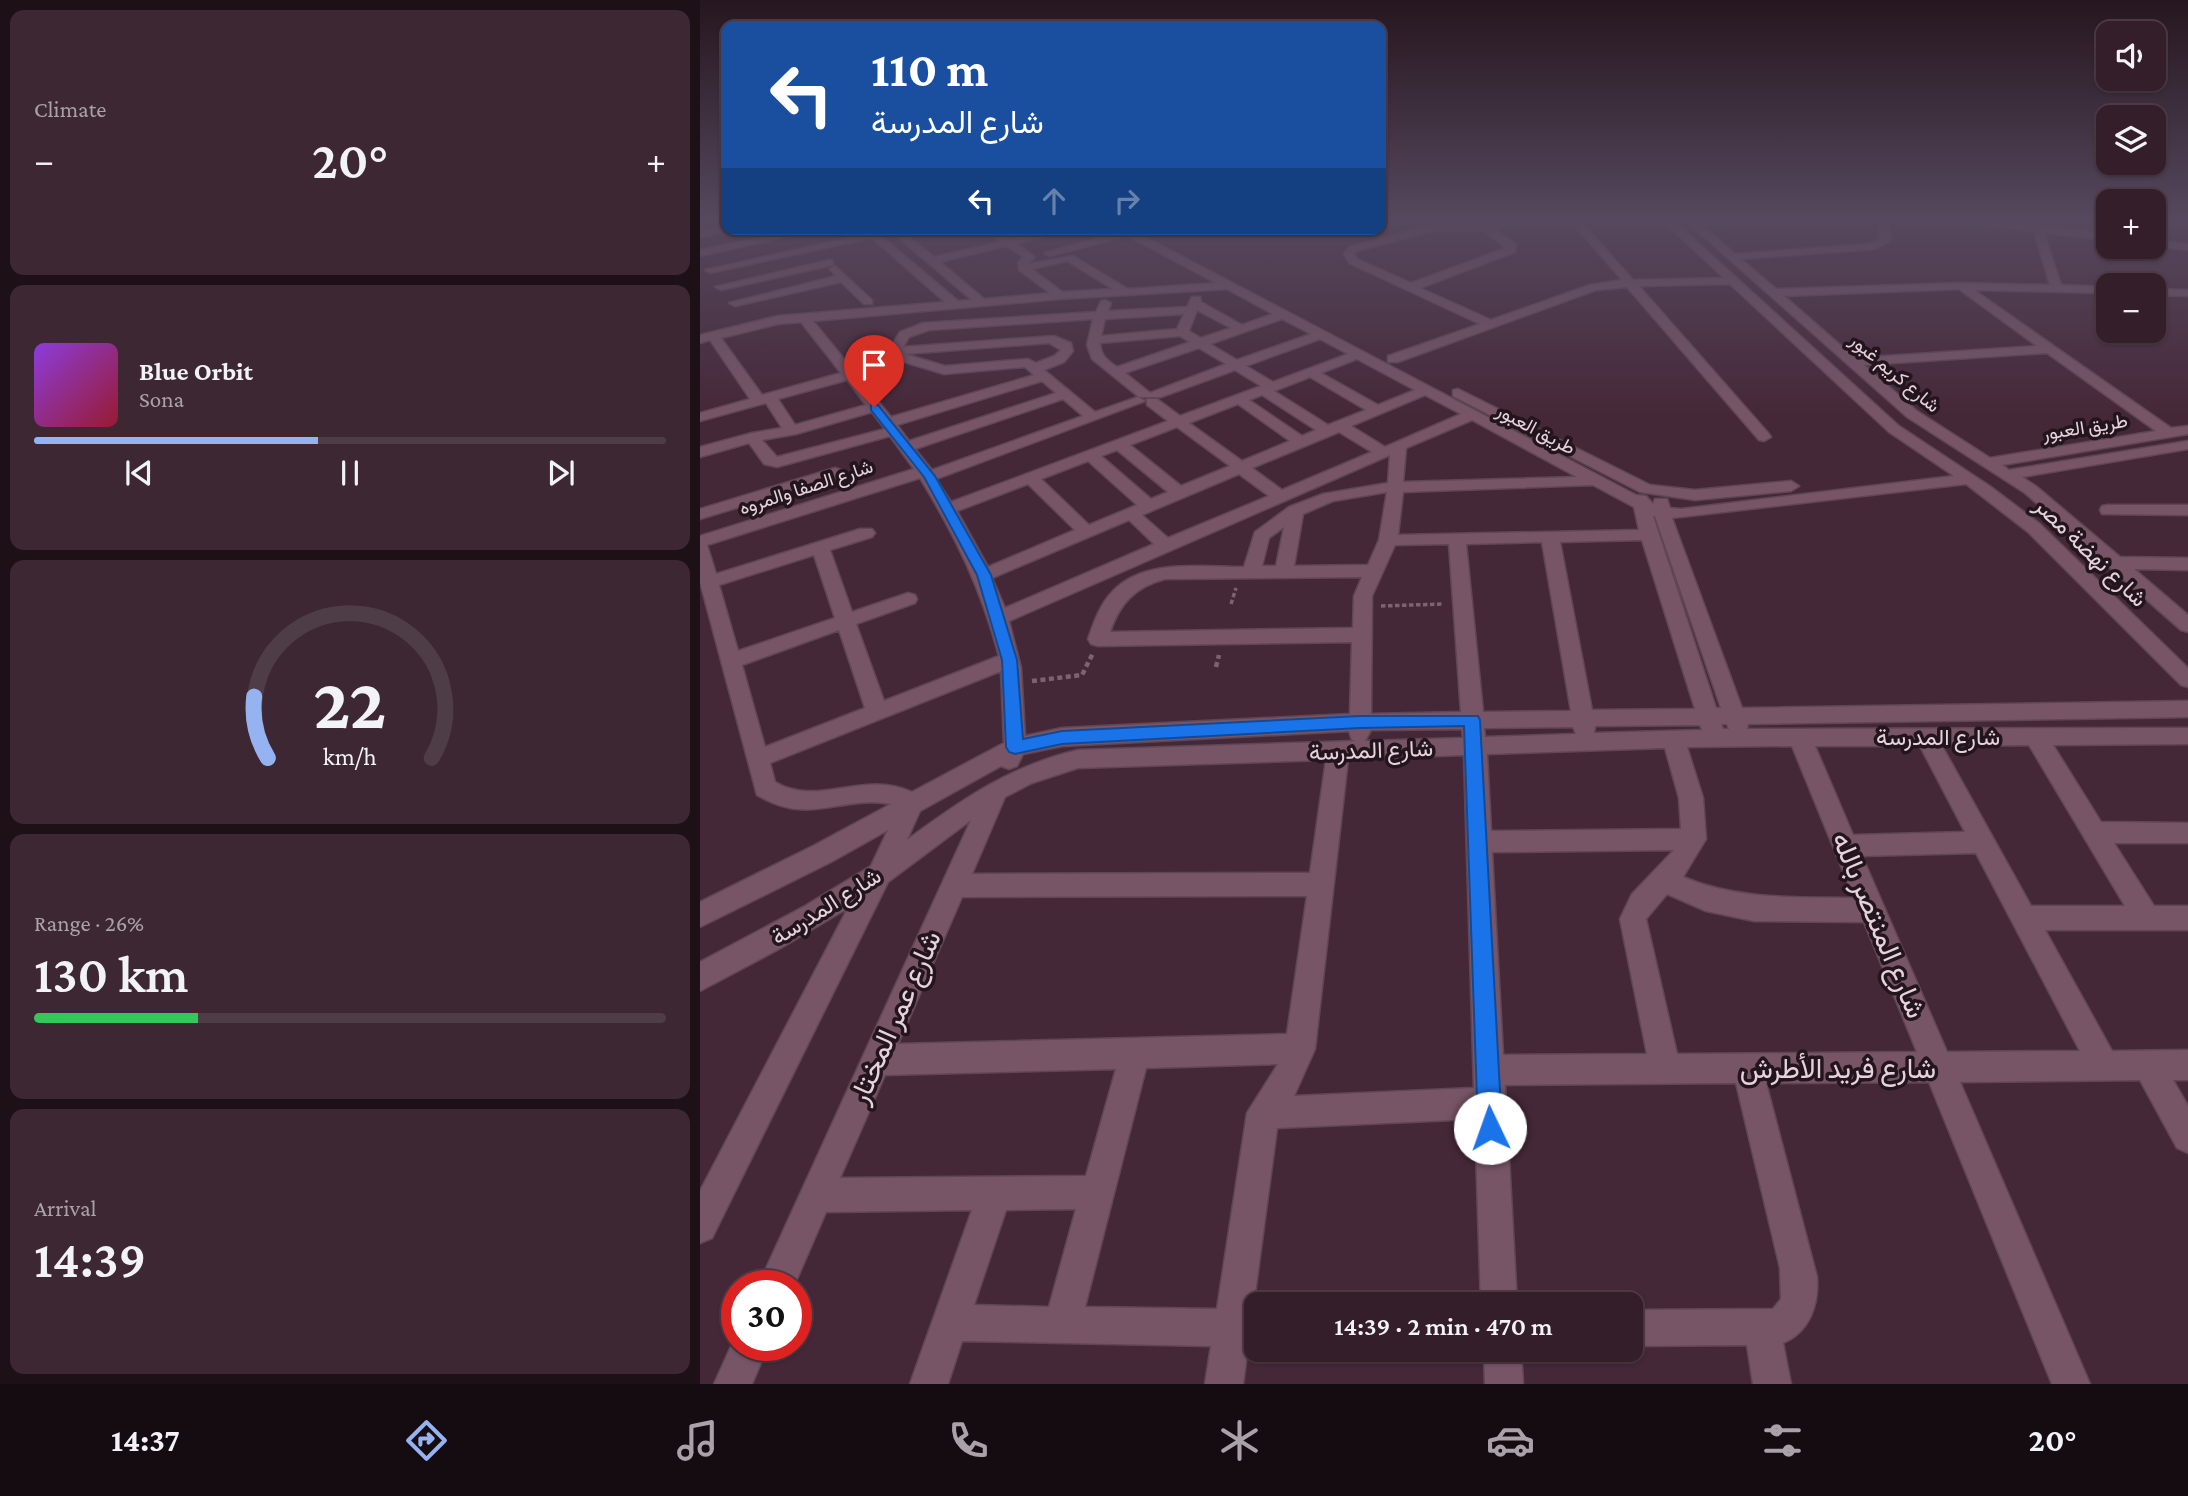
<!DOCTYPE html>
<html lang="en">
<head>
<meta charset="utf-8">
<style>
  :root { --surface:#341e2a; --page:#3c2732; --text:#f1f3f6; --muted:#a9a2a8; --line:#4e3c47; --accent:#95b2f1 }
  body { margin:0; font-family:"Crimson Pro",Vazirmatn,serif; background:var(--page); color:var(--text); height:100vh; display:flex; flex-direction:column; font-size:26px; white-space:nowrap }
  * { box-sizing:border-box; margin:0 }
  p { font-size:23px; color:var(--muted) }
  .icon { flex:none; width:38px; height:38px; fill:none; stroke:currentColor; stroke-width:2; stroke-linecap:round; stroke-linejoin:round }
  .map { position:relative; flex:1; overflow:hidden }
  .details { display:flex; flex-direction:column; gap:10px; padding:10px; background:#1d1017; width:700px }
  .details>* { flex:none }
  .hud { position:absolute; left:21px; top:21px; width:665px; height:214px; border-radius:14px; box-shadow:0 2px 5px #0004,0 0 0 2px var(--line); background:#1a4fa0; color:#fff; overflow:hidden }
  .controls { position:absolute; left:1396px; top:21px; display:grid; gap:14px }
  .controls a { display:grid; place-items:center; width:70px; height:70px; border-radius:14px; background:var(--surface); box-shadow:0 2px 5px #0004,0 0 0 2px var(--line); font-size:35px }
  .speed { position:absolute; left:21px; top:1270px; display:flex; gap:14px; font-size:35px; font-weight:700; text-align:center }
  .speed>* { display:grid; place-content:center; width:91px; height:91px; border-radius:50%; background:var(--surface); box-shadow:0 2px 5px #0004,0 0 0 2px var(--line); line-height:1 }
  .speed .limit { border:10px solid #d22; background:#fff; color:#111 }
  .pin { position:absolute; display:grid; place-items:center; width:60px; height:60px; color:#fff; margin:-72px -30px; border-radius:50% 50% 50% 0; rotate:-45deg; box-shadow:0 0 7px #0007 }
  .pin .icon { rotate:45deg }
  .me { position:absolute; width:77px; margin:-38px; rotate:357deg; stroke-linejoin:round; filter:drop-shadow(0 0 5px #0008) }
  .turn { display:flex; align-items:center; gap:24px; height:147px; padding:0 35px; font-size:32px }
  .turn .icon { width:91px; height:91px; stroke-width:2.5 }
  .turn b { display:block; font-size:49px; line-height:60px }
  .lanes { display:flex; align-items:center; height:66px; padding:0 35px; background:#0003; justify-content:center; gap:35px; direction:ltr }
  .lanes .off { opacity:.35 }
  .big { font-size:52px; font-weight:600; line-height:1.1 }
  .details .card { flex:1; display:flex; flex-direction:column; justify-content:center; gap:10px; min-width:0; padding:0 24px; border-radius:14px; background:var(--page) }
  .details .dial { align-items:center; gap:0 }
  .dial svg { height:182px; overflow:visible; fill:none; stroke:var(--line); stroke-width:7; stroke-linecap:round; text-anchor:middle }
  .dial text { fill:var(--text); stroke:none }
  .song { display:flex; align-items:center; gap:21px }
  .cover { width:84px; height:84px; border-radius:10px; background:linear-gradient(135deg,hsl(270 70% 55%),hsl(350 70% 35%)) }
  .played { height:7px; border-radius:4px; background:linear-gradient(90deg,var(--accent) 45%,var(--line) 45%) }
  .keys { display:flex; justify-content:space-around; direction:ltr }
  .heat { display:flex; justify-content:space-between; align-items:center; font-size:38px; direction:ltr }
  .charge { height:10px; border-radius:5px; background:linear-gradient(90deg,#34c759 26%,var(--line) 0) }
  .trip { position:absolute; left:544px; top:1292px; width:399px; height:70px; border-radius:14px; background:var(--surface); box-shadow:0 2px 5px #0004,0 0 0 2px var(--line); font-weight:600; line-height:70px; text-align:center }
  .tab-bar { display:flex; height:112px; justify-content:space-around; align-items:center; background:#150c11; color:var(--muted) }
  .tab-bar .icon { width:49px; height:49px }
  .tab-bar .current { color:var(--accent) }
  .tab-bar b { font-size:32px; color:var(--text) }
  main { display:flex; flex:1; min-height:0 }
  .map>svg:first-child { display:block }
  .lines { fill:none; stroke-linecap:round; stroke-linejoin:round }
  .minor-casing { stroke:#5f4654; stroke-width:3 }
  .path-far1 { stroke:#7d6371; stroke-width:3.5; stroke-dasharray:4.5 2.5; stroke-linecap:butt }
  .path { stroke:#7d6371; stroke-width:4.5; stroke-dasharray:5 3.5; stroke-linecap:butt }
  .minor { fill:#775567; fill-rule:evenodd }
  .route { fill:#1a73e8; stroke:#114b97; stroke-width:2 }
  .labels { text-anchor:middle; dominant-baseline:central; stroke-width:7; stroke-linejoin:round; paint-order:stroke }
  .far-street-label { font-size:19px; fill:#e6d2dc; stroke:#23151d }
  .street-label { font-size:23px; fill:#e6d2dc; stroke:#23151d }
  .near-street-label { font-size:28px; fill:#e6d2dc; stroke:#23151d }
</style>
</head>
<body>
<main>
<section class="details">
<div class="card"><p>Climate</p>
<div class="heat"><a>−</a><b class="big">20°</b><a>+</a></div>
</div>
<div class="card">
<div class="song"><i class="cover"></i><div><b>Blue Orbit</b><p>Sona</p></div></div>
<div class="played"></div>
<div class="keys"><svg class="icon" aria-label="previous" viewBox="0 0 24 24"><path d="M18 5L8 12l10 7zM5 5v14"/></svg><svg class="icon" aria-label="pause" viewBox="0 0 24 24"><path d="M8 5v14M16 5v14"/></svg><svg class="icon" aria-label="next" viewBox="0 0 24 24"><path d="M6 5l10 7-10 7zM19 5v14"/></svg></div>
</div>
<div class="card dial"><svg viewBox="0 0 100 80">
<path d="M14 69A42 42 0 1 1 86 69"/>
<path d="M14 69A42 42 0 0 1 8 42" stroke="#95b2f1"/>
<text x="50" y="56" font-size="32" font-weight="700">22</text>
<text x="50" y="72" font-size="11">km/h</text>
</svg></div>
<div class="card"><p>Range · 26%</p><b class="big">130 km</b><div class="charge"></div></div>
<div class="card"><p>Arrival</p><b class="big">14:39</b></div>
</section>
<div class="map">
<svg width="1488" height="1384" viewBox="0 0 1488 1384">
  <rect width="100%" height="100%" fill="#452838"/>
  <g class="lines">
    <defs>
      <g id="minor">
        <path d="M807 220H823L795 230 816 244 815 252 720 288 791 320 890 285 922 280 870 220H880L933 280 1024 278 962 220H973L1199 426 1291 487 1340 524 1488 668V687L1481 685 1328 532 1266 484 972 518 1042 708 1488 701V717L1048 724 1047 729 1488 728V744L1353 745 1401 822 1488 823V843H1414L1454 906H1488V930H1345L1412 1051 1488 1050V1080H1473L1488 1106V1153L1477 1148 1440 1080 1260 1082 1390 1384H1352L1229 1082 1066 1083 1117 1277C1119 1304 1110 1332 1083 1343L1091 1384H1053L1047 1345 931 1346V1310L1073 1309 1081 1299 1080 1268 1036 1083 805 1085 817 1304H781L775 1119 577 1128 543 1384H505L511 1346 262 1341 248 1384H210L272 1210 126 1212 94 1286H58L271 820 188 882 12 1238 0 1243V1191L148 908 79 949 0 991V962L105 906 171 866 188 830 131 862 0 927V902L113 846 191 804C138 795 111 827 57 795L0 582V536L214 469 190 436 77 467 64 464 49 443 0 457V447L52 433 82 428 66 403 0 421V413L50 399 10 340 0 343V335L78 316 245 302 172 238 10 273 5 270 166 234 162 229H173L258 301 272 300 188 229H199L234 257 300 242 283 229H295L310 239 353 229H371L317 244 335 257 328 264 373 256 428 289 516 283 428 236 349 256 344 253 420 232 417 229H430L936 495 946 496 953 504 955 499H967L970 508 981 509 1254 476 1189 432 1030 284 939 286 1069 434 1071 437 1064 441 1059 440 927 287 896 290 698 362H688V356L780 324 649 263 644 254 649 247 732 225 793 224ZM783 230 806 248 711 283 657 259 654 254 657 251 732 231ZM307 246 323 257 318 262 319 270 350 293 284 299 240 262ZM367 261 413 289 362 292 332 269ZM527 289 573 314 542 325 501 302 500 297H492L487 307 408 311 411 303 405 300 401 301 396 312 223 323 200 332 184 358 149 365 113 321 360 299ZM497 310 531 328 501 338 489 331ZM484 314 477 329 401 336 405 319ZM393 319 387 345 392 359 439 397H461L535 370 561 386 480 416 457 399H447V405L468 421 251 502 236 479 445 401 438 397 395 412 344 370 364 362 373 351 371 343 354 336 203 347 209 337 229 330ZM582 319 611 334 537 360 510 344ZM101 322 141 373 62 395 21 338 78 324ZM480 336 490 342 417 367C407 360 401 356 400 343ZM620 339 648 354 573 382 546 366ZM349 343 361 350 354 356 336 363 328 359 245 366 205 354ZM499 348 526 364 450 393 425 373ZM657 359 715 390 678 405 621 373ZM204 362 244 374 325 367 334 375 191 417 154 372ZM610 377 666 410 628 425 574 391ZM147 380 166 405 95 425 78 399ZM342 381 356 393 209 441 197 425ZM562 395 616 430 602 436 549 400ZM725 395 761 414 685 447 651 426ZM363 399 383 416 232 470 215 449ZM538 404 590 441 542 461 489 423ZM172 412 185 429 77 457 62 440 96 434ZM772 420 877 477 703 482 706 448ZM477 427 530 466 481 486 430 445ZM639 432 672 452 582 490 552 468ZM417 450 468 492 451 499 401 456ZM690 455 688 483 623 494 589 507 555 532 544 567C503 567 444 558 413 591 400 604 394 622 388 639L391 644 398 646 652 642 650 714 362 728 325 736 321 668 309 621ZM388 461 437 505 389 525 341 479ZM539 474 569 496 468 538 442 515ZM220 478C256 537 281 589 299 656L184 701 156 624 215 603 217 599 215 595 208 593 152 612 130 550 172 537 175 533 172 529H160L16 574 7 545ZM328 484 375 530 288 567 257 511ZM893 485 934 507 939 530 698 535 703 492ZM687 492 679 540 668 565 594 566 603 514 633 501ZM953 516H955L1021 708H1016ZM429 520 454 544 305 608 292 578ZM584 527 576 566H562L569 538ZM942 540 995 709 892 710 860 542ZM842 542 871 711 783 712 766 544ZM749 544 761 712 671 714 672 596 695 545ZM114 555 135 618 38 651 19 585ZM662 577 654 596 653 628 410 632C420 603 435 587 465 579ZM139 630 165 708 65 747 42 665ZM301 671 304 743 212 792C162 769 119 808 75 782L70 763ZM1021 724H1027L1029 729H1023ZM1000 725 1002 730 894 733 895 726ZM873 727 876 734 785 737 784 728ZM762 729 763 738 665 741 671 730ZM649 731 652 740 656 741 378 750C310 766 263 799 207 840L220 811 301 766 309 769 317 766 323 754 362 746ZM1329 745 1425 906H1331L1242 746ZM1092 746 1154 898C1095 897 1038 900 983 877L1006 839 1003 798 987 747ZM1115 746H1220L1265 832 1153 835ZM965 748 979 798 981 829 791 831 787 754ZM764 755 774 1088 594 1096 615 1049 648 759ZM626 760 610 873 272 874 305 797 332 783 378 768ZM974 850 932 894 920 919 947 1054 803 1055 792 852ZM1276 853 1380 1051 1247 1052 1162 856ZM967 894 1006 911 1054 921 1164 922 1217 1052 977 1054 946 919ZM607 896 587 1034 198 1044 262 897ZM578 1064 547 1113 517 1309 385 1307 446 1068ZM416 1069 386 1176 140 1178 185 1075ZM376 1209 349 1307 274 1305 306 1210Z"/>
        <path d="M985 220H1057L1052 223 1002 225 1035 254 1169 244 1180 240 1178 220H1188L1190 241 1175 249 1041 259 1076 289 1261 283 1350 285 1334 231 1259 223 1254 220H1285L1409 234V240L1344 233 1361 285 1409 287V293L1274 290 1471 428 1488 426V434L1302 465 1309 470 1488 441V449L1322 477 1337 487 1420 557 1488 558V570L1434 569 1488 615V632L1481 630 1325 493 1207 417ZM1259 289 1337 346 1155 358 1084 296ZM1347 353 1456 431 1290 458 1217 411 1164 365Z"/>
        <polygon points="26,226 29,231 0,237 0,231"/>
        <polygon points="101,229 121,229 0,256 0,250"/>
        <polygon points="1454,240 1488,244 1488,250 1454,246"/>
        <polygon points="129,260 133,261 133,265 21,290 15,287"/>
        <polygon points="135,266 172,300 172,304 164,304 141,282 35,306 29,303 136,276 130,269"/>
        <polygon points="1454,289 1488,290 1488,296 1454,295"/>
        <polygon points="758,389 950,485 995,490 1091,481 1099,486 1091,491 995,500 940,492 753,396 753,390"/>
        <polygon points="135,468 141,470 143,473 141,476 0,519 0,509"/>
        <polygon points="1408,505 1488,505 1488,515 1402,514 1400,510 1402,506"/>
        <polygon points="37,1333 37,1346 68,1346 52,1384 14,1384"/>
        <polygon points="784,1349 821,1349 823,1384 785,1384"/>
      </g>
    </defs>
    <use href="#minor" class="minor-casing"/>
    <g class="path-far1">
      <polyline points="531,604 536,588"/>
      <polyline points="681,606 743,604"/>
    </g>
    <g class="path">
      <polyline points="516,667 519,655"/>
      <polyline points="332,681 382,675 393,653"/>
    </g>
    <use href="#minor" class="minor"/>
  </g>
  <linearGradient id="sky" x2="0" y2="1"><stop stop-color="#26161f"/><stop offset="0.53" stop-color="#56485e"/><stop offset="1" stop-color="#56485e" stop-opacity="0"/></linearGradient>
  <rect width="1488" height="414" fill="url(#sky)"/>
  <polygon class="route" points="171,405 178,405 235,476 291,575 317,660 323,739 362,731 660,716 778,716 780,720 802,1128 799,1137 790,1140 782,1137 778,1128 764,726 660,728 362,744 315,754 309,752 306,747 302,660 277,575 224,477 171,410"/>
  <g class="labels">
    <g class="far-street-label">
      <text transform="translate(1195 373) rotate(40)">شارع كريم غبور</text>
      <text transform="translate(1385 427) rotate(-9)">طريق العبور</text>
      <text transform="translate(836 429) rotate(28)">طريق العبور</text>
      <text transform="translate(106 487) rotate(-18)">شارع الصفا والمروه</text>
    </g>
    <g class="street-label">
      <text transform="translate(1391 552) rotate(44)">شارع نهضة مصر</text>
      <text x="1238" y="737">شارع المدرسة</text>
      <text transform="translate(671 750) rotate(-2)">شارع المدرسة</text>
      <text transform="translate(126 906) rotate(-32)">شارع المدرسة</text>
    </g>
    <g class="near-street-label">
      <text transform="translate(1179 925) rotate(67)">شارع المنتصر بالله</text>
      <text transform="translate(195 1017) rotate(-66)">شارع عمر المختار</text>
      <text x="1138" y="1068">شارع فريد الأطرش</text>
    </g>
  </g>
</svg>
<div class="controls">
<a><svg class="icon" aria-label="sound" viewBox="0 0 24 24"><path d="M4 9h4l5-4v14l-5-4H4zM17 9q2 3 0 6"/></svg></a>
<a><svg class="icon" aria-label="layers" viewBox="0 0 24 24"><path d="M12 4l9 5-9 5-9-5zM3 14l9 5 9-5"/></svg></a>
<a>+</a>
<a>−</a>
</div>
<div class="speed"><div class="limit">30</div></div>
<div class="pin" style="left:174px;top:407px;background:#d93025"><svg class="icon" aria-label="arrive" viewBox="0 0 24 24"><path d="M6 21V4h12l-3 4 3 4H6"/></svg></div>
<svg class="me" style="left:790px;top:1128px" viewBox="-20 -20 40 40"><circle r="19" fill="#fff"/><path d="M0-13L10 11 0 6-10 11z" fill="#1a73e8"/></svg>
<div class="trip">14:39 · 2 min · 470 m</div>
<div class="hud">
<div class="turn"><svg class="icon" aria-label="left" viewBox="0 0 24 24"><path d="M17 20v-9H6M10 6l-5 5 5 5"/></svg><div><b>110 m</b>شارع المدرسة</div></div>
<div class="lanes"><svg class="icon" aria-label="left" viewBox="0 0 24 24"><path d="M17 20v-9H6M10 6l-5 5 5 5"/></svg><svg class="icon off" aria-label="ahead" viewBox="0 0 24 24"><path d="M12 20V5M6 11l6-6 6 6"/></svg><svg class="icon off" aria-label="right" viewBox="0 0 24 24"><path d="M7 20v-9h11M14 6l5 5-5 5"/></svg></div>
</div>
</div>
</main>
<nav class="tab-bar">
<b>14:37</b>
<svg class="icon current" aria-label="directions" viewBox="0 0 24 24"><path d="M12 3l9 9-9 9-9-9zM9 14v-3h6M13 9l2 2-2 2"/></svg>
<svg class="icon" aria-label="music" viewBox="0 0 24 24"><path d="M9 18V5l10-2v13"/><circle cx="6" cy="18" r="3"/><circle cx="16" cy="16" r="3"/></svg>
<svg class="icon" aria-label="phone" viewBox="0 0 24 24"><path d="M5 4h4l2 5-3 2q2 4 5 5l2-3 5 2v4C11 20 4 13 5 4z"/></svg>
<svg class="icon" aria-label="climate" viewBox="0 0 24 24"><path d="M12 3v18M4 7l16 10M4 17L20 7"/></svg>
<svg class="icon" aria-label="car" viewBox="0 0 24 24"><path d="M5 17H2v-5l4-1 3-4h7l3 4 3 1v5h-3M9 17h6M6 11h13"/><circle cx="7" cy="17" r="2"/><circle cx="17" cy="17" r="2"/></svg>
<svg class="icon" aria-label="filters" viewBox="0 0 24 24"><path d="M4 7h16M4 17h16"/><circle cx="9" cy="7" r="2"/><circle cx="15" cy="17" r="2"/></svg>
<b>20°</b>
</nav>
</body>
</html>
